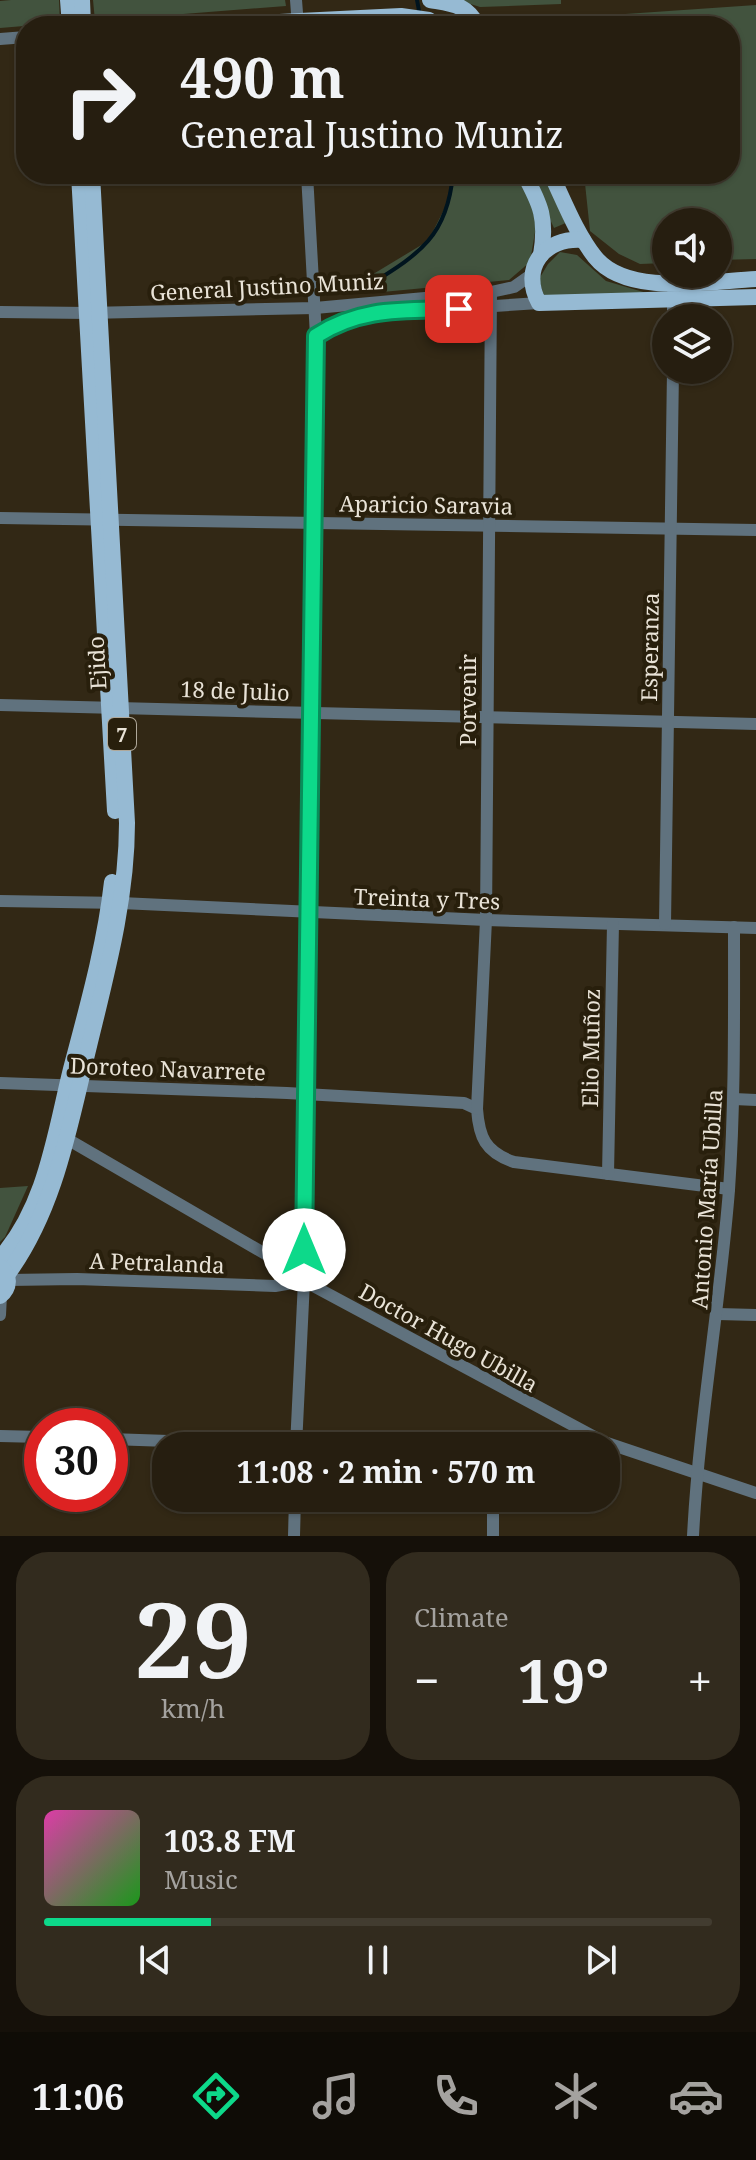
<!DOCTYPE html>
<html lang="en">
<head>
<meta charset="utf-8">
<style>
  :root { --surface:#261e10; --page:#322b1e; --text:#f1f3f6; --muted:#a4a29f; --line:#423c30; --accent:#0dd98a }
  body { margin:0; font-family:"Noto Serif",serif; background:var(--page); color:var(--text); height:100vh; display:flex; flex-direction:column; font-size:30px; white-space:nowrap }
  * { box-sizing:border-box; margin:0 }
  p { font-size:26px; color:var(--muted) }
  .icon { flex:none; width:44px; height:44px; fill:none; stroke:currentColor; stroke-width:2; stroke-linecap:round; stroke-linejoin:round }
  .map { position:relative; height:1536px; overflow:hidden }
  .panel { display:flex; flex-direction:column; gap:16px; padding:16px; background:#151009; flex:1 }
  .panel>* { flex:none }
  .banner { position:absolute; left:16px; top:16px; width:724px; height:168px; border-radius:32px; box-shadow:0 2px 6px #0004,0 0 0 2px var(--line); background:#261e10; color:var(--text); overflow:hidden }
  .fabs { position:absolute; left:652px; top:208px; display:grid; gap:16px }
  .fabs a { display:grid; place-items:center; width:80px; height:80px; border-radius:50%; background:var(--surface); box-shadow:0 2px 6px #0004,0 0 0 2px var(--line); font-size:40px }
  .speed { position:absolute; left:24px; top:1408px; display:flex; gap:16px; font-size:40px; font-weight:700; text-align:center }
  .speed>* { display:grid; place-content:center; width:104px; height:104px; border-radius:50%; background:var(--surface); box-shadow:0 2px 6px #0004,0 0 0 2px var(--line); line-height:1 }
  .speed .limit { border:12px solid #d22; background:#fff; color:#111 }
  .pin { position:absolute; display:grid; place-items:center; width:68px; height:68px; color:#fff; margin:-34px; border-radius:16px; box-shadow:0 4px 12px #0006 }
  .me { position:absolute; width:88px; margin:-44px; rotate:0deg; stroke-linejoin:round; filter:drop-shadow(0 0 6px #0008) }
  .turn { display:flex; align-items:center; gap:28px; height:168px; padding:0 32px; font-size:36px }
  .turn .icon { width:104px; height:104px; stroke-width:2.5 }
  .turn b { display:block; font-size:56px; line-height:68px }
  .big { font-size:60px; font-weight:700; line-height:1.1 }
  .panel .tile { flex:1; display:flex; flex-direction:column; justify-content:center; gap:12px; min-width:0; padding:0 28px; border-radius:32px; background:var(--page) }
  .panel .dial { align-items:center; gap:0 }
  .dial b { font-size:104px; line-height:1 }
  .song { display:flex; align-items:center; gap:24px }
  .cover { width:96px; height:96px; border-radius:12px; background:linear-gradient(135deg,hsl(320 70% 55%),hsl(120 70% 35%)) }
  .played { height:8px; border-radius:4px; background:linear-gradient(90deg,var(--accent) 25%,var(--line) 25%) }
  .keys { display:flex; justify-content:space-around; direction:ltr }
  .heat { display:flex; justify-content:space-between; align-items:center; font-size:44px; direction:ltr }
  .panel .tiles { flex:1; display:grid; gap:16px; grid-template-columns:1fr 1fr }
  .tile:last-child { grid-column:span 2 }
  .trip { position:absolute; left:152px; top:1432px; width:468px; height:80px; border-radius:32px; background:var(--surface); box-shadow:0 2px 6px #0004,0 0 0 2px var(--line); font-weight:700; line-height:80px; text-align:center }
  .tabs { display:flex; height:128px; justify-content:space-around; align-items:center; background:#0f0c06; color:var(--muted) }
  .tabs .icon { width:56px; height:56px }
  .tabs .on { color:var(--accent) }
  .tabs b { font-size:36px; color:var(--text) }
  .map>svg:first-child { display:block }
  .green { fill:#42533e }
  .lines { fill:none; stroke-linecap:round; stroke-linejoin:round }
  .stream { stroke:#00141e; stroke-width:4 }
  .minor { stroke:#60727e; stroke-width:12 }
  .major { stroke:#96bad3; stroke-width:16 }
  .route-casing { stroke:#088d5a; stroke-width:20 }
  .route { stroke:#0dd98a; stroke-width:14 }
  .labels { text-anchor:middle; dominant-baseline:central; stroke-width:8; stroke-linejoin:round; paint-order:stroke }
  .shield { fill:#281f0c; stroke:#afa89a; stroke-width:2 }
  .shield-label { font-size:20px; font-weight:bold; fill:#e9e3d7 }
  .street-label { font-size:22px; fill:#e9e3d7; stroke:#281f0c }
</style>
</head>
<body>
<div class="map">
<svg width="756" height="1536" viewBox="0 0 756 1536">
  <rect width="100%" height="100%" fill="#322815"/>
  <g class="green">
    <polygon points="11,0 59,0 60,23 0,28 0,1"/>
    <polygon points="93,0 285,0 286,6 95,21"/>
    <polygon points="458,0 561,0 561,4 480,7"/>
    <polygon points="756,5 756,259 718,260 718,222 666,222 666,263 640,264 619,254 590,231 584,174 730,174 730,26 568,26 567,18"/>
    <polygon points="453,174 517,174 532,202 536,226 530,262 509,280 372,293 366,287 365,279 428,241 451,196"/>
    <polygon points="529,174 544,174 568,222 554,228"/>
    <polygon points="560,252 577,255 606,281 650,294 544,296 539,279 548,264"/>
    <polygon points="28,1186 5,1237 0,1242 0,1188"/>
  </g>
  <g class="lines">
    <g class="stream">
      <polyline points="417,0 420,16"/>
      <path d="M366 287C417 255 447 239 453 174"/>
    </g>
    <g class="minor">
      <polyline points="296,0 298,26"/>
      <polyline points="0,39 26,37"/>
      <polyline points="0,312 88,313 315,308 491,292 514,287 531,275"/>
      <polyline points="673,318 673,293"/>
      <polyline points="316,336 336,323 358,315 539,303"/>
      <polyline points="0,518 756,530"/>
      <polyline points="0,705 756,724"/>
      <polyline points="0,901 121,903 486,920 756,928"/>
      <polyline points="665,924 673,370"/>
      <path d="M0 1083 287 1093 464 1103 477 1109C479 1137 485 1152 514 1162L729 1189"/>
      <polyline points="734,1099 756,1100"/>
      <polyline points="477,1109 486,920 491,292"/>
      <polyline points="62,1136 286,1266 304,1281 604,1442 756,1493"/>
      <polyline points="608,1174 613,924"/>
      <polyline points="8,1280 77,1279 275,1286 304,1281"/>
      <polyline points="718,1314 756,1315"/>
      <polyline points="0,1315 1,1295"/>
      <polyline points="0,1436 42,1437"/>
      <polyline points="110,1439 311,1446"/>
      <polyline points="296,1446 304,1281 316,336 307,174"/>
      <polyline points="294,1536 295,1498"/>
      <polyline points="493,1536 493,1498"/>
      <path d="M693 1536C699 1420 720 1305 729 1190 735 1102 734 1015 734 927"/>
    </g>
    <g class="major">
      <polyline points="68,0 70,26"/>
      <polyline points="82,0 83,26"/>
      <path d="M430 0C453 4 466 4 478 26"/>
      <polyline points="198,26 401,16 429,20 439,26"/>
      <polyline points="79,174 115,811"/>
      <path d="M524 174C541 205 547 219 541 255"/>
      <path d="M551 174C564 201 576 233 595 257 627 297 710 281 756 279"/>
      <path d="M583 240C544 237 520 268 539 303L756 297"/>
      <path d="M0 1258C46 1207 55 1133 71 1069 87 1008 105 945 112 882"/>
      <path d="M7 1275C56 1209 70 1123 89 1046 107 972 127 899 127 823L92 174"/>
      <path d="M0 1296C10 1288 11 1275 0 1267"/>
    </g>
  </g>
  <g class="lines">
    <defs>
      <path id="route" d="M304 1250 316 336C362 306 406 311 459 309"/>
    </defs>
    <use href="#route" class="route-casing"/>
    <use href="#route" class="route"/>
  </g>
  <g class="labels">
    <rect class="shield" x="108" y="718" width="28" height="32" rx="6"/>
    <g class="shield-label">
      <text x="122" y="734">7</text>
    </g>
    <g class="street-label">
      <text transform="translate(267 286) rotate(-3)">General Justino Muniz</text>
      <text transform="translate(426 504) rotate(1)">Aparicio Saravia</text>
      <text transform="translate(649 647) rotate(-89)">Esperanza</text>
      <text transform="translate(96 663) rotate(-93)">Ejido</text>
      <text transform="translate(235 690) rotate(2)">18 de Julio</text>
      <text transform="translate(467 700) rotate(-90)">Porvenir</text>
      <text transform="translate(427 898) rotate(2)">Treinta y Tres</text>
      <text transform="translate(590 1048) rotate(-89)">Elio Muñoz</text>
      <text transform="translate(168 1068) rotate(2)">Doroteo Navarrete</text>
      <text transform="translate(706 1199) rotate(-86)">Antonio María Ubilla</text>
      <text transform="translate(157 1262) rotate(2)">A Petralanda</text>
      <text transform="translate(449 1337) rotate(29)">Doctor Hugo Ubilla</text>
    </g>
  </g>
</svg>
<div class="fabs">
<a><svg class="icon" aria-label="sound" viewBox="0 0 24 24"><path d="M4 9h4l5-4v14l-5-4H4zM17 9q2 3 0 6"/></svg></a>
<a><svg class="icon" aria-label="layers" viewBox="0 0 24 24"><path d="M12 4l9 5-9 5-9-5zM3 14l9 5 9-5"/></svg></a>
</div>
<div class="speed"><div class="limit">30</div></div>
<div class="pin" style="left:459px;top:309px;background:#d93025"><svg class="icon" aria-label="arrive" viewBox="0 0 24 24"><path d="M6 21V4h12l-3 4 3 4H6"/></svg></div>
<svg class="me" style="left:304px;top:1250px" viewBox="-20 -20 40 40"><circle r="19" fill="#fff"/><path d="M0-13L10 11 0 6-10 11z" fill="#0dd98a"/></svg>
<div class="trip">11:08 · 2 min · 570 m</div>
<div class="banner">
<div class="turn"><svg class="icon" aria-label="right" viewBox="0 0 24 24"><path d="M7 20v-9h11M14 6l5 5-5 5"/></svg><div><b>490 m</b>General Justino Muniz</div></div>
</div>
</div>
<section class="panel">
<div class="tiles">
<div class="tile dial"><b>29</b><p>km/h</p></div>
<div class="tile"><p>Climate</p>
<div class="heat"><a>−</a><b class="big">19°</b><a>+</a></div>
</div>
<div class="tile">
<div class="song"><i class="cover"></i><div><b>103.8 FM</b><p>Music</p></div></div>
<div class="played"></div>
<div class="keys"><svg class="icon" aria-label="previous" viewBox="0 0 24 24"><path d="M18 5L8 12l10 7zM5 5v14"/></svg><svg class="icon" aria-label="pause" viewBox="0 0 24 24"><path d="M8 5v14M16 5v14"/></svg><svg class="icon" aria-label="next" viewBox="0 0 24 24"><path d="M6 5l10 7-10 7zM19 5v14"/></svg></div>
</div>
</div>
</section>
<nav class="tabs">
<b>11:06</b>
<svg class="icon on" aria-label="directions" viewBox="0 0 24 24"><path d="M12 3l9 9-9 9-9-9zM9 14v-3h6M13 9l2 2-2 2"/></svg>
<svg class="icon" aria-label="music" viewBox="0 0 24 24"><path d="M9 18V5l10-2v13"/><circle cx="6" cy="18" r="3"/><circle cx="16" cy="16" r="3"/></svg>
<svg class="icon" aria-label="phone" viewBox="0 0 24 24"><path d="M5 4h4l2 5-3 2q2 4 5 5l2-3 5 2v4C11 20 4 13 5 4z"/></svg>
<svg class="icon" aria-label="climate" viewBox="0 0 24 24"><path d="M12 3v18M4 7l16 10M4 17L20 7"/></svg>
<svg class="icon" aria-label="car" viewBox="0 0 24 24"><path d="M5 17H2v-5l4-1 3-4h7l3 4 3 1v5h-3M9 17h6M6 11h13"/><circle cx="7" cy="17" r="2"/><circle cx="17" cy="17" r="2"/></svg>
</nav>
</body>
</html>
